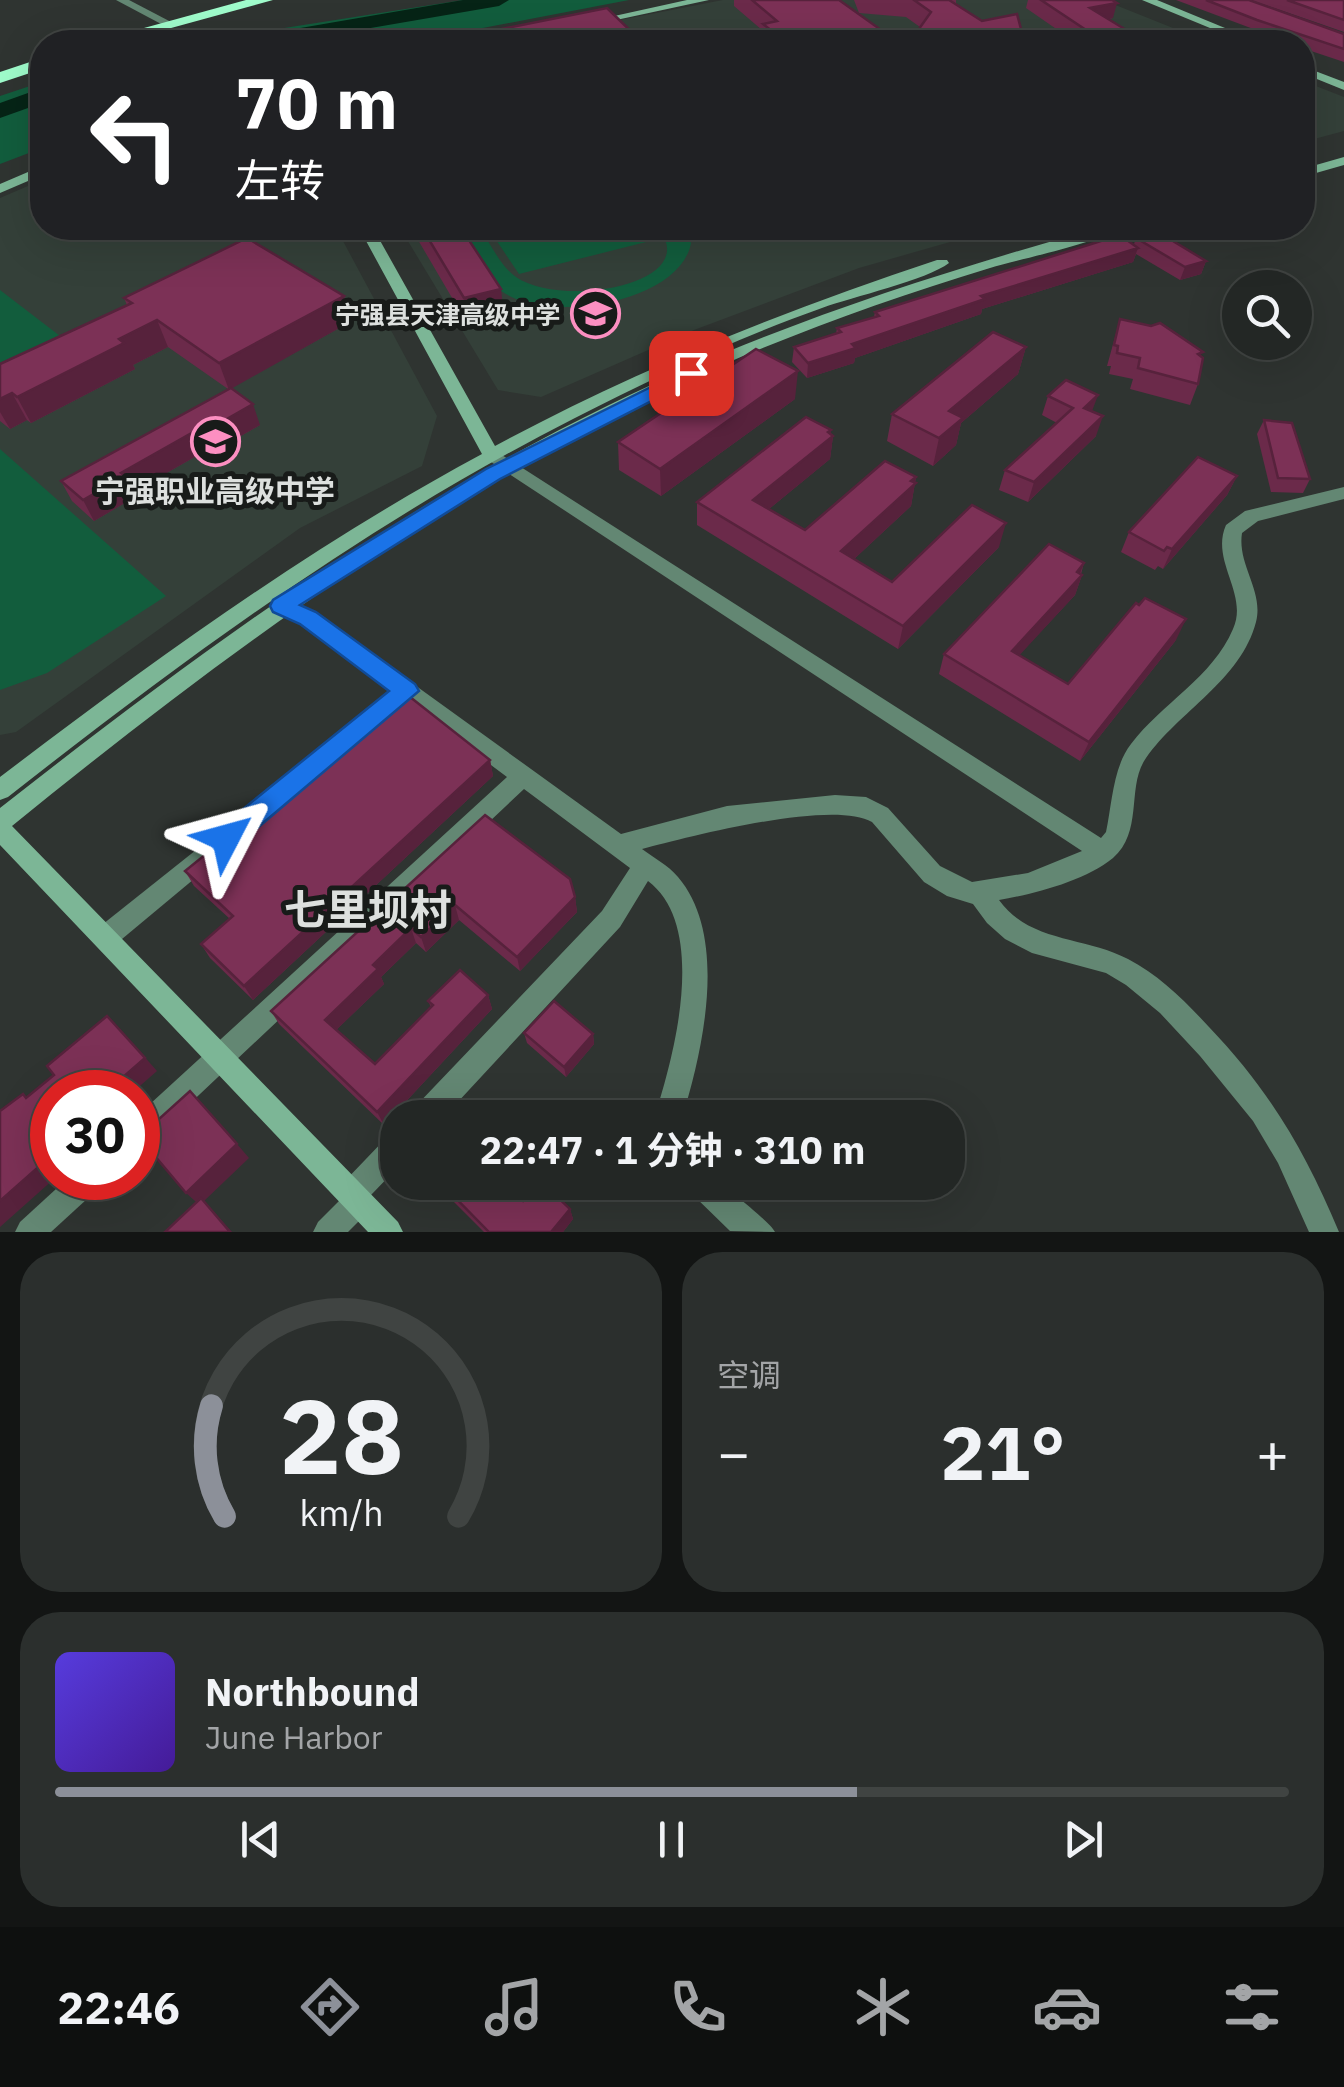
<!DOCTYPE html>
<html lang="zh">
<head>
<meta charset="utf-8">
<style>
  :root { --surface:#232725; --page:#2b2f2d; --text:#f1f3f6; --muted:#a3a5a7; --line:#404442; --accent:#8c9099 }
  body { margin:0; font-family:"IBM Plex Sans","Noto Sans SC",sans-serif; background:var(--page); color:var(--text); height:100vh; display:flex; flex-direction:column; font-size:38px; white-space:nowrap }
  * { box-sizing:border-box; margin:0 }
  p { font-size:32px; color:var(--muted) }
  .icon { flex:none; width:55px; height:55px; fill:none; stroke:currentColor; stroke-width:2; stroke-linecap:round; stroke-linejoin:round }
  .map { position:relative; height:1232px; overflow:hidden }
  .side { display:flex; flex-direction:column; gap:20px; padding:20px; background:#131514; flex:1 }
  .side>* { flex:none }
  .banner { position:absolute; left:30px; top:30px; width:1285px; height:210px; border-radius:40px; box-shadow:0 10px 40px #0002,0 0 0 2px var(--line); background:#202124; color:#fff; overflow:hidden }
  .fabs { position:absolute; left:1222px; top:270px; display:grid; gap:20px }
  .fabs a { display:grid; place-items:center; width:90px; height:90px; border-radius:50%; background:var(--surface); box-shadow:0 10px 40px #0002,0 0 0 2px var(--line); font-size:50px }
  .speed { position:absolute; left:30px; top:1070px; display:flex; gap:20px; font-size:50px; font-weight:700; text-align:center }
  .speed>* { display:grid; place-content:center; width:130px; height:130px; border-radius:50%; background:var(--surface); box-shadow:0 10px 40px #0002,0 0 0 2px var(--line); line-height:1 }
  .speed .limit { border:15px solid #d22; background:#fff; color:#111 }
  .pin { position:absolute; display:grid; place-items:center; width:85px; height:85px; color:#fff; margin:-42px; border-radius:20px; box-shadow:0 5px 15px #0006 }
  .me { position:absolute; width:110px; margin:-55px; rotate:51deg; stroke-linejoin:round; filter:drop-shadow(0 0 8px #0008) }
  .turn { display:flex; align-items:center; gap:35px; height:210px; padding:0 40px; font-size:45px }
  .turn .icon { width:130px; height:130px; stroke-width:2.5 }
  .turn b { display:block; font-size:70px; line-height:85px }
  .big { font-size:75px; font-weight:700; line-height:1.1 }
  .side .widget { flex:1; display:flex; flex-direction:column; justify-content:center; gap:15px; min-width:0; padding:0 35px; border-radius:40px; background:var(--page) }
  .side .dial { align-items:center; gap:0 }
  .dial svg { height:260px; overflow:visible; fill:none; stroke:var(--line); stroke-width:7; stroke-linecap:round; text-anchor:middle }
  .dial text { fill:var(--text); stroke:none }
  .song { display:flex; align-items:center; gap:30px }
  .cover { width:120px; height:120px; border-radius:15px; background:linear-gradient(135deg,hsl(250 70% 55%),hsl(260 70% 35%)) }
  .played { height:10px; border-radius:5px; background:linear-gradient(90deg,var(--accent) 65%,var(--line) 65%) }
  .keys { display:flex; justify-content:space-around; direction:ltr }
  .heat { display:flex; justify-content:space-between; align-items:center; font-size:55px; direction:ltr }
  .side .tiles { flex:1; display:grid; gap:20px; grid-template-columns:1fr 1fr }
  .widget:last-child { grid-column:span 2 }
  .trip { position:absolute; left:380px; top:1100px; width:585px; height:100px; border-radius:40px; background:var(--surface); box-shadow:0 10px 40px #0002,0 0 0 2px var(--line); font-weight:700; line-height:100px; text-align:center }
  .menu { display:flex; height:160px; justify-content:space-around; align-items:center; background:#0e100f; color:var(--muted) }
  .menu .icon { width:70px; height:70px }
  .menu .active { color:var(--accent) }
  .menu b { font-size:45px; color:var(--text) }
  .map>svg:first-child { display:block }
  .built { fill:#344039 }
  .green { fill:#125d3d }
  .lines { fill:none; stroke-linecap:round; stroke-linejoin:round }
  .river { fill:#062416; fill-rule:evenodd }
  .street { fill:#638773; fill-rule:evenodd }
  .secondary { fill:#7cb696; fill-rule:evenodd }
  .highway { fill:#9ffccb; fill-rule:evenodd }
  .wall { fill:#6b2a4a }
  .shaded-wall { fill:#57223c }
  .building { fill:#7c3156; stroke:#57223c; stroke-width:2.5 }
  .route { fill:#1a73e8; stroke:#114b97; stroke-width:2.5 }
  .labels { text-anchor:middle; dominant-baseline:central; stroke-width:10; stroke-linejoin:round; paint-order:stroke }
  .far-poi-label { font-size:25px; font-weight:bold; fill:#dde0de; stroke:#181b19; text-anchor:end }
  .poi-label { font-size:30px; font-weight:bold; fill:#dde0de; stroke:#181b19 }
  .near-quarter-label { font-size:42px; font-weight:bold; fill:#dde0de; stroke:#181b19 }
</style>
</head>
<body>
<div class="map">
<svg width="1344" height="1232" viewBox="0 0 1344 1232">
  <rect width="100%" height="100%" fill="#2f3431"/>
  <g class="built">
    <polygon points="723,0 1103,0 1208,42 507,42"/>
    <polygon points="1303,81 1344,97 1344,131 1303,142"/>
    <polygon points="42,180 42,228 336,228 437,416 422,466 300,528 16,732 0,735 0,198"/>
    <polygon points="400,228 999,228 859,268 694,330 541,397 498,390"/>
  </g>
  <g class="green">
    <polygon points="463,0 629,0 410,42 194,42"/>
    <polygon points="42,82 42,148 0,164 0,96"/>
    <path d="M453 228H480C490 243 501 267 516 277 563 309 704 284 658 228H684L691 243C680 304 543 325 500 290 482 276 467 246 453 228Z"/>
    <polygon points="488,228 653,228 662,238 519,274"/>
    <polygon points="0,290 60,336 0,365"/>
    <polygon points="0,449 166,596 47,673 0,690"/>
  </g>
  <g class="lines">
    <g class="river">
      <polygon points="463,0 509,0 499,6 289,42 243,42 254,36"/>
      <polygon points="42,88 42,103 0,118 0,103"/>
    </g>
    <g class="street">
      <polygon points="116,0 129,0 173,23 163,25"/>
      <path d="M491 448 1101 838 1106 832C1112 804 1113 767 1131 744 1161 704 1213 677 1233 629 1249 594 1210 561 1226 525L1245 511 1344 487V499L1258 521 1242 533C1237 565 1264 591 1256 622 1241 680 1178 712 1146 758 1126 786 1144 831 1113 858 1085 881 1034 894 999 900 1030 943 1084 936 1128 959 1159 975 1185 1001 1209 1027 1270 1091 1305 1151 1339 1232H1309L1278 1163 1253 1121 1200 1056 1160 1013 1126 985 1106 973 1032 953 1005 939 987 923 973 904 947 896 924 882 872 822C832 799 688 837 642 849 654 858 668 865 678 877 729 937 703 1050 682 1118H654C674 1057 709 927 648 881L620 927 443 1118H410L414 1108 602 911 630 868 524 789 148 1143 138 1147V1115L507 777 408 703 319 776 311 778 303 776 300 769 303 762 392 691 301 623 274 611 271 606 274 601 281 599 315 613 621 834 727 806 835 795 866 797 888 808 940 866 972 882 1028 873 1082 851 485 458 482 454Z"/>
      <polygon points="204,847 212,850 216,857 212,864 116,944 107,948 98,944 95,936 98,928 196,850"/>
      <polygon points="398,1132 398,1167 371,1195 373,1201 369,1211 348,1232 313,1232 318,1222 340,1200 338,1194 342,1184 388,1136"/>
      <polygon points="68,1178 103,1178 99,1188 51,1232 15,1232 20,1222"/>
      <path d="M686 1182H721C733 1194 770 1222 775 1232L730 1231 690 1192Z"/>
    </g>
    <g class="secondary">
      <polygon points="687,0 709,0 593,25 587,22"/>
      <polygon points="1142,0 1157,0 1259,42 1244,42"/>
      <polygon points="1302,66 1344,82 1344,90 1302,73"/>
      <polygon points="1344,157 1344,165 1302,177 1302,169"/>
      <polygon points="42,166 42,175 0,193 0,184"/>
      <path d="M359 228H373L495 446C638 369 783 311 937 260H947L949 263C927 280 852 297 822 308 737 338 653 378 573 419 370 522 186 657 8 797L0 800V777C154 660 311 546 482 454Z"/>
      <path d="M1098 228H1119C1098 243 1020 259 990 268 898 296 808 328 720 366 460 480 231 648 12 826L398 1222 403 1232H368L0 845V808C191 658 389 512 609 405 766 328 931 275 1098 228Z"/>
    </g>
    <g class="highway">
      <polygon points="246,0 273,0 120,42 93,42"/>
      <polygon points="42,58 42,69 0,83 0,72"/>
    </g>
  </g>
  <g class="wall">
    <polygon points="734,0 839,0 895,40 914,36 920,27 906,17 859,13 854,0 956,0 956,4 1018,42 762,42 762,30 734,6"/>
    <polygon points="1028,0 1112,0 1113,18 1109,19 1141,39 1140,42 1051,42 1052,38 1065,35 1026,8"/>
    <polygon points="1176,0 1249,0 1344,34 1344,62 1302,48 1302,42 1288,42"/>
    <polygon points="1251,0 1344,0 1344,32"/>
    <polygon points="411,228 461,228 504,316 468,325"/>
    <polygon points="1136,238 1206,261 1201,274 1180,280 1136,254 1133,262 982,309 981,314 855,358 854,363 807,378 792,362 794,347 836,334 837,328 874,317 875,312 1134,244"/>
    <polygon points="344,296 350,322 231,388 260,425 225,445 221,442 133,492 135,497 94,521 72,501 61,481 228,389 168,347 133,365 135,369 31,423 27,420 10,429 0,421 0,364 127,305 124,298"/>
    <polygon points="1120,319 1201,357 1198,384 1190,405 1130,389 1133,379 1109,374 1111,366 1107,366"/>
    <polygon points="1026,347 1018,374 961,423 956,445 933,466 887,441 892,414"/>
    <polygon points="1048,396 1092,412 1096,436 1028,502 999,490 1005,470 1057,423 1042,415"/>
    <polygon points="795,399 661,496 619,470 618,442"/>
    <polygon points="1264,420 1310,479 1303,493 1271,492 1257,434"/>
    <polygon points="831,430 830,434 833,436 830,459 769,509 805,530 916,477 911,506 854,559 892,582 999,547 898,649 697,525 697,502"/>
    <polygon points="1237,476 1227,495 1163,569 1158,566 1155,570 1121,552 1129,532"/>
    <polygon points="1084,563 1081,574 1082,575 1075,595 1019,655 1068,684 1176,640 1080,761 939,674 944,654"/>
    <polygon points="490,760 493,776 253,1000 210,958 201,944 230,919 194,886 185,871"/>
    <polygon points="485,815 575,897 577,912 520,971 459,920 426,952 416,943 381,977 384,984 336,1030 375,1064 431,1007 428,1001 488,995 492,1009 384,1125 279,1024 271,1011"/>
    <polygon points="524,1033 593,1034 594,1044 566,1077 527,1043"/>
    <polygon points="434,1182 503,1182 523,1201 570,1209 573,1219 563,1232 484,1232"/>
  </g>
  <g class="shaded-wall">
    <polygon points="1117,3 1113,18 1086,24 1090,8"/>
    <polygon points="1021,29 1018,42 959,42"/>
    <polygon points="1138,248 1133,262 982,309 981,314 855,358 854,363 807,378 808,363 852,344 981,296"/>
    <polygon points="1206,261 1201,274 1180,280 1185,267"/>
    <polygon points="501,289 504,316 468,325 464,298"/>
    <polygon points="344,296 350,322 229,390 219,363"/>
    <polygon points="157,320 168,347 133,365 135,369 31,423 17,397 119,339"/>
    <polygon points="1026,347 1018,374 961,423 956,445 933,466 939,438 949,411"/>
    <polygon points="798,371 795,399 661,496 660,469"/>
    <polygon points="12,393 27,420 10,429 0,412 0,399"/>
    <polygon points="1098,395 1091,414 1084,408"/>
    <polygon points="253,404 260,425 225,445 218,424"/>
    <polygon points="1103,416 1096,436 1028,502 1034,482"/>
    <polygon points="213,421 221,442 133,492 135,497 94,521 83,500 121,473"/>
    <polygon points="831,430 830,438 833,436 830,459 752,523 753,500"/>
    <polygon points="1237,476 1227,495 1163,569 1172,549"/>
    <polygon points="916,477 911,506 837,575 841,551"/>
    <polygon points="1006,523 999,547 898,649 903,626"/>
    <polygon points="1084,563 1078,579 1082,575 1075,595 1005,671 1012,651"/>
    <polygon points="1186,619 1176,640 1080,761 1089,742"/>
    <polygon points="490,760 493,776 253,1000 244,986"/>
    <polygon points="575,897 577,912 520,971 517,957"/>
    <polygon points="455,905 459,920 426,952 421,937"/>
    <polygon points="411,928 416,943 381,977 384,984 332,1034 325,1020 373,965"/>
    <polygon points="488,995 492,1009 384,1125 377,1112"/>
    <polygon points="120,1029 157,1071 133,1092 106,1092"/>
    <polygon points="593,1034 594,1044 566,1077 564,1067"/>
    <polygon points="237,1144 249,1158 204,1201 232,1232 230,1232 186,1193"/>
    <polygon points="52,1155 52,1178 55,1178 0,1227 0,1201"/>
    <polygon points="570,1209 573,1219 563,1232 551,1232"/>
  </g>
  <g class="building">
    <polygon points="752,0 839,0 895,40 914,36 931,12 914,0 949,0 982,21 1017,14 1021,29 959,42 786,42 763,24 777,21"/>
    <polygon points="1041,0 1112,0 1117,3 1090,8 1141,39 1130,41 1132,42 1060,42 1052,38 1086,30"/>
    <polygon points="1206,0 1249,0 1344,34 1344,49 1257,20"/>
    <polygon points="1287,0 1344,0 1344,20"/>
    <polygon points="607,8 642,42 436,42"/>
    <polygon points="422,228 461,228 501,289 464,298"/>
    <polygon points="1158,232 1206,261 1185,267 1136,238"/>
    <polygon points="1120,235 1138,248 981,296 985,299 852,344 856,348 808,363 794,347 841,332 837,328 879,316 875,312"/>
    <polygon points="247,238 344,296 219,363 157,320 119,339 124,343 17,397 12,393 0,399 0,364 132,303 124,298"/>
    <polygon points="1120,319 1151,326 1160,323 1203,352 1198,354 1203,358 1198,384 1138,368 1140,358 1117,353 1118,346 1114,345"/>
    <polygon points="993,332 1026,347 949,411 963,418 939,438 892,414"/>
    <polygon points="756,349 798,371 660,469 618,442"/>
    <polygon points="1066,380 1098,395 1084,408 1103,416 1034,482 1005,470 1073,408 1048,396"/>
    <polygon points="231,388 253,404 218,424 213,421 121,473 125,476 83,500 61,481"/>
    <polygon points="806,417 831,430 828,432 833,436 753,500 805,530 885,461 916,477 911,481 916,483 841,551 892,582 972,505 1006,523 903,626 697,502"/>
    <polygon points="1264,420 1292,423 1310,479 1278,478"/>
    <polygon points="1198,457 1237,476 1172,549 1167,547 1164,551 1129,532"/>
    <polygon points="1049,544 1084,563 1077,572 1082,575 1012,651 1068,684 1136,603 1139,605 1145,598 1186,619 1089,742 944,654"/>
    <polygon points="405,693 490,760 244,986 201,944 233,916 185,871"/>
    <polygon points="485,815 570,879 575,897 517,957 455,905 421,937 411,928 373,965 378,969 325,1020 375,1064 433,1005 428,1001 460,970 488,995 377,1112 271,1011"/>
    <polygon points="554,1001 593,1034 564,1067 524,1033"/>
    <polygon points="107,1016 145,1058 106,1092 52,1092 52,1155 0,1201 0,1111 23,1094 26,1098 54,1075 47,1066"/>
    <polygon points="190,1091 237,1144 186,1193 139,1137"/>
    <polygon points="452,1108 462,1118 444,1118"/>
    <polygon points="440,1182 503,1182 523,1201 538,1182 542,1182 570,1209 551,1232 489,1232"/>
    <polygon points="201,1198 230,1232 165,1232"/>
  </g>
  <polygon class="route" points="691,367 698,369 698,377 500,479 300,605 316,612 415,684 419,691 236,846 226,850 217,846 213,838 217,830 389,691 300,624 273,612 270,606 273,600 486,469"/>
  <defs>
    <symbol id="school-ring" viewBox="-11 -11 22 22"><circle r="9.5" fill="#181b19" stroke="#fc8fc1" stroke-width="1.5"/><path d="M0-5L7-2L0 1L-7-2ZM-4 1L0 2.5L4 1V4Q0 6-4 4Z" fill="#fc8fc1"/></symbol>
  </defs>
  <g fill-rule="evenodd">
    <use href="#school-ring" x="568" y="286" width="55" height="55"/>
    <use href="#school-ring" x="188" y="414" width="55" height="55"/>
  </g>
  <g class="labels">
    <g class="far-poi-label">
      <text x="560" y="314">宁强县天津高级中学</text>
    </g>
    <g class="poi-label">
      <text x="215" y="490">宁强职业高级中学</text>
    </g>
    <g class="near-quarter-label">
      <text x="368" y="909">七里坝村</text>
    </g>
  </g>
</svg>
<div class="fabs">
<a><svg class="icon" aria-label="search" viewBox="0 0 24 24"><circle cx="10" cy="10" r="6"/><path d="M15 15l6 6"/></svg></a>
</div>
<div class="speed"><div class="limit">30</div></div>
<div class="pin" style="left:691px;top:373px;background:#d93025"><svg class="icon" aria-label="arrive" viewBox="0 0 24 24"><path d="M6 21V4h12l-3 4 3 4H6"/></svg></div>
<svg class="me" style="left:226px;top:838px" viewBox="-20 -20 40 40"><path d="M0-17L14 15 0 8-14 15z" fill="#1a73e8" stroke="#fff" stroke-width="4"/></svg>
<div class="trip">22:47 · 1 分钟 · 310 m</div>
<div class="banner">
<div class="turn"><svg class="icon" aria-label="left" viewBox="0 0 24 24"><path d="M17 20v-9H6M10 6l-5 5 5 5"/></svg><div><b>70 m</b>左转</div></div>
</div>
</div>
<section class="side">
<div class="tiles">
<div class="widget dial"><svg viewBox="0 0 100 80">
<path d="M14 69A42 42 0 1 1 86 69"/>
<path d="M14 69A42 42 0 0 1 10 35" stroke="#8c9099"/>
<text x="50" y="56" font-size="32" font-weight="700">28</text>
<text x="50" y="72" font-size="11">km/h</text>
</svg></div>
<div class="widget"><p>空调</p>
<div class="heat"><a>−</a><b class="big">21°</b><a>+</a></div>
</div>
<div class="widget">
<div class="song"><i class="cover"></i><div><b>Northbound</b><p>June Harbor</p></div></div>
<div class="played"></div>
<div class="keys"><svg class="icon" aria-label="previous" viewBox="0 0 24 24"><path d="M18 5L8 12l10 7zM5 5v14"/></svg><svg class="icon" aria-label="pause" viewBox="0 0 24 24"><path d="M8 5v14M16 5v14"/></svg><svg class="icon" aria-label="next" viewBox="0 0 24 24"><path d="M6 5l10 7-10 7zM19 5v14"/></svg></div>
</div>
</div>
</section>
<nav class="menu">
<b>22:46</b>
<svg class="icon active" aria-label="directions" viewBox="0 0 24 24"><path d="M12 3l9 9-9 9-9-9zM9 14v-3h6M13 9l2 2-2 2"/></svg>
<svg class="icon" aria-label="music" viewBox="0 0 24 24"><path d="M9 18V5l10-2v13"/><circle cx="6" cy="18" r="3"/><circle cx="16" cy="16" r="3"/></svg>
<svg class="icon" aria-label="phone" viewBox="0 0 24 24"><path d="M5 4h4l2 5-3 2q2 4 5 5l2-3 5 2v4C11 20 4 13 5 4z"/></svg>
<svg class="icon" aria-label="climate" viewBox="0 0 24 24"><path d="M12 3v18M4 7l16 10M4 17L20 7"/></svg>
<svg class="icon" aria-label="car" viewBox="0 0 24 24"><path d="M5 17H2v-5l4-1 3-4h7l3 4 3 1v5h-3M9 17h6M6 11h13"/><circle cx="7" cy="17" r="2"/><circle cx="17" cy="17" r="2"/></svg>
<svg class="icon" aria-label="filters" viewBox="0 0 24 24"><path d="M4 7h16M4 17h16"/><circle cx="9" cy="7" r="2"/><circle cx="15" cy="17" r="2"/></svg>
</nav>
</body>
</html>
